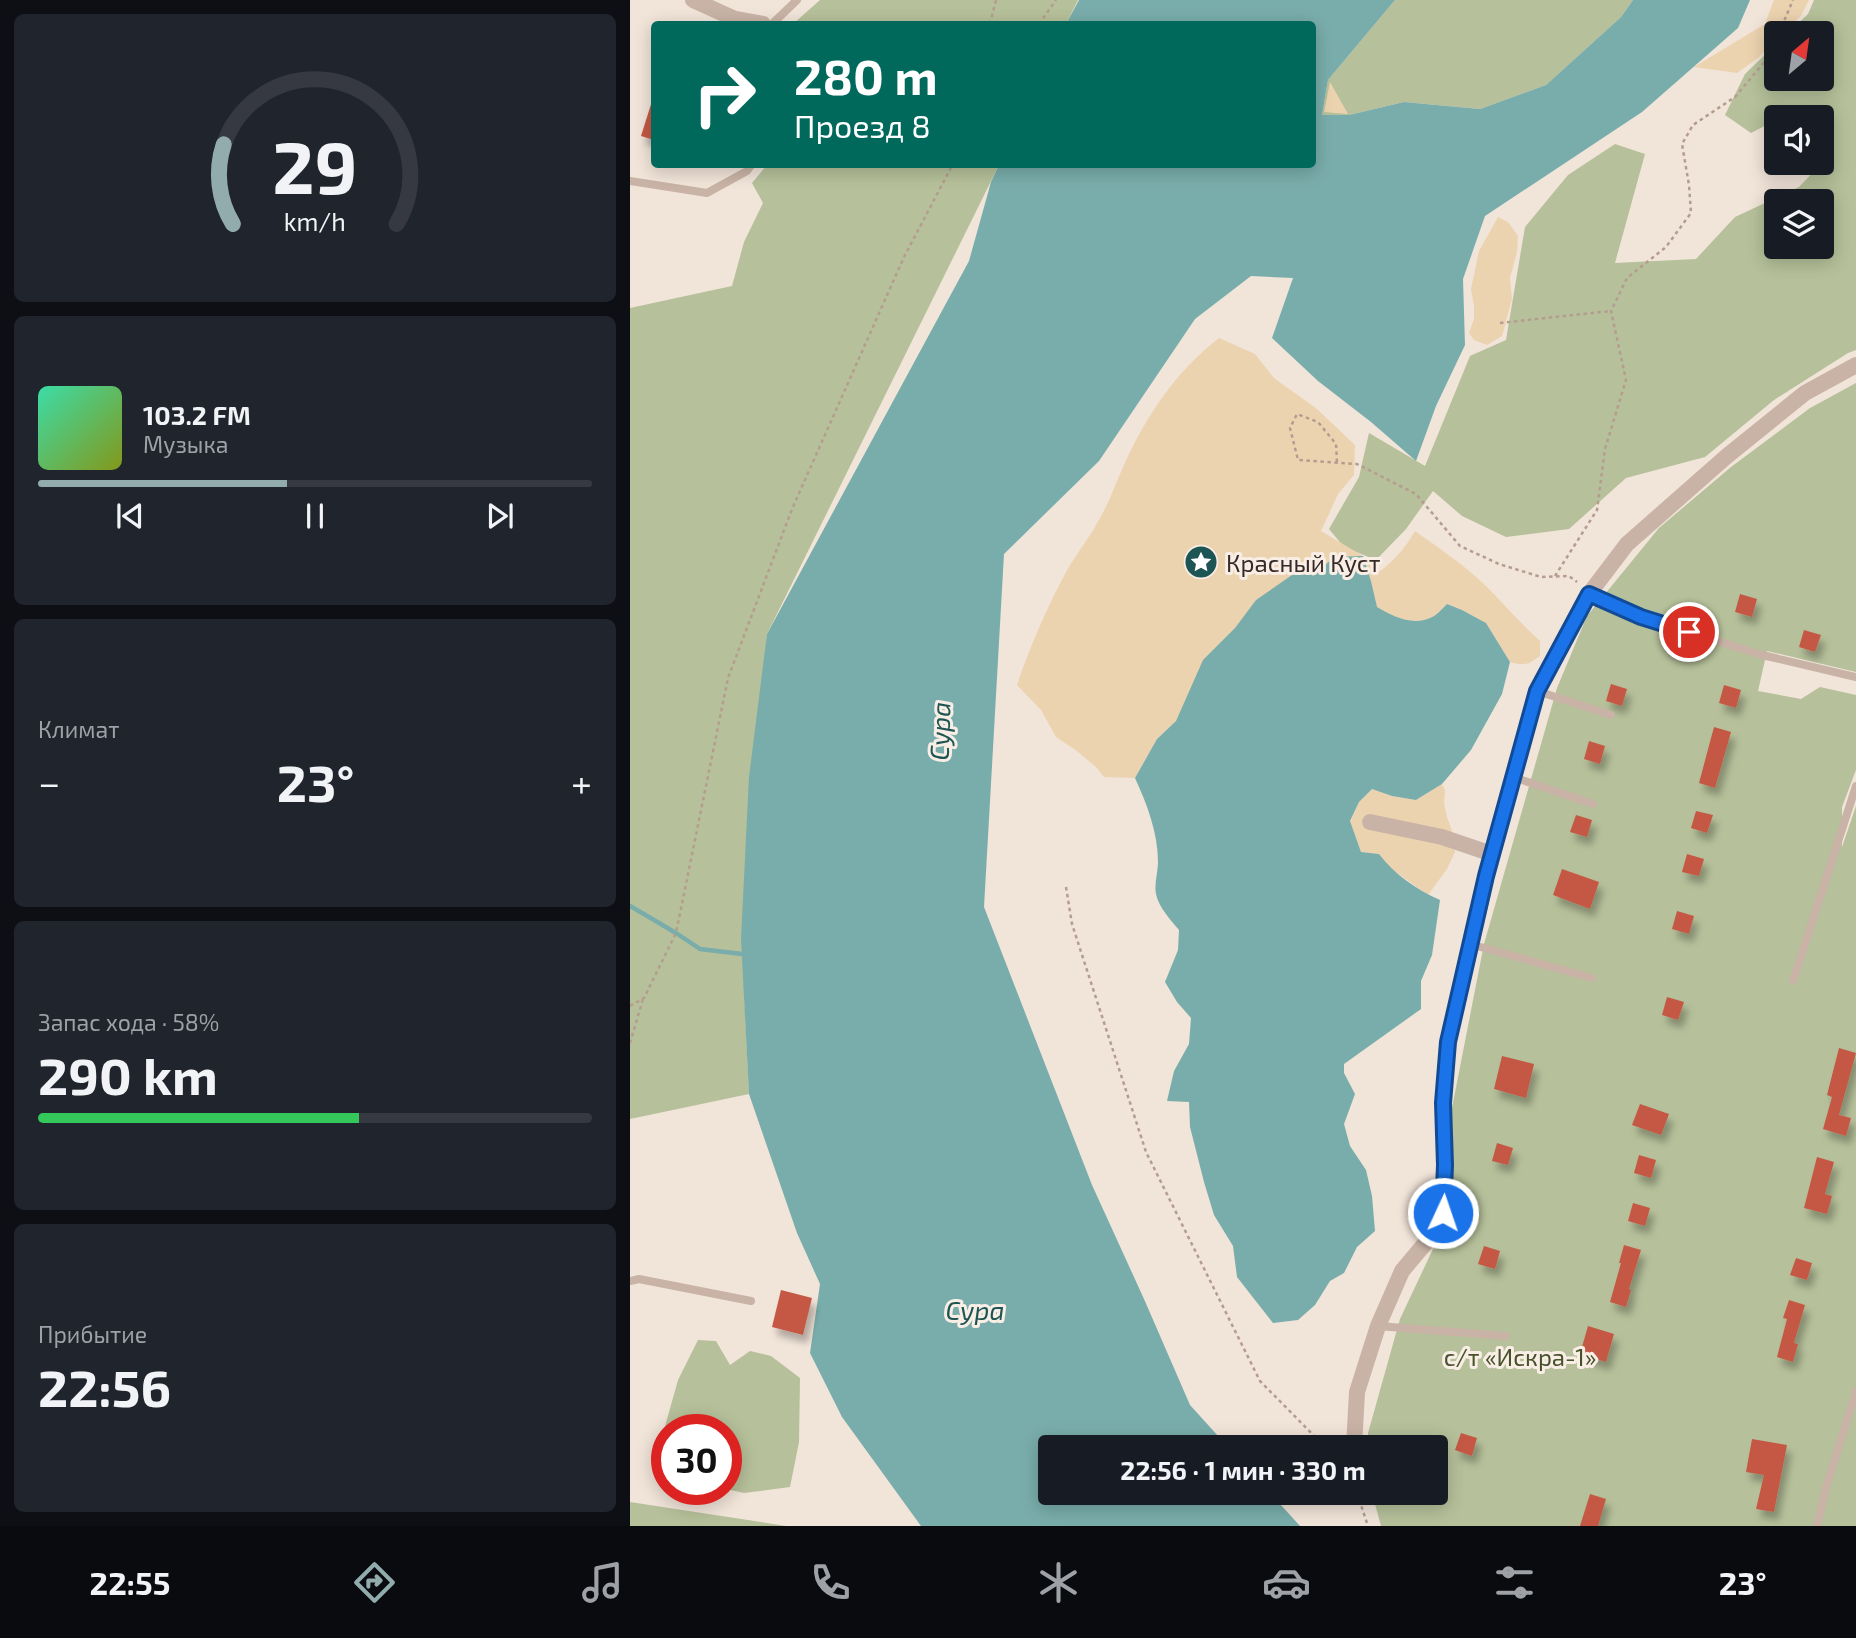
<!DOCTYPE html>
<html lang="ru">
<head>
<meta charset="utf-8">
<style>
  :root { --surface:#171b24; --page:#20242c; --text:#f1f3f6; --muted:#9ea1a6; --line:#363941; --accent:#92acad }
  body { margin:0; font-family:"Exo 2",sans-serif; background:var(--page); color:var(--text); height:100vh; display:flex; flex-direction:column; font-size:26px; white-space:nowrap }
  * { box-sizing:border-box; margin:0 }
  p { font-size:23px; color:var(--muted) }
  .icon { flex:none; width:38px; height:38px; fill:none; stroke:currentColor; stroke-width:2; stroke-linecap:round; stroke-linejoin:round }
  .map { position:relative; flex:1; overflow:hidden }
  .side { display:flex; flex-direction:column; gap:14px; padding:14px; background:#0d0f14; width:630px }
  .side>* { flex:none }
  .banner { position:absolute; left:21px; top:21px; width:665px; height:147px; border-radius:7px; box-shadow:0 4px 18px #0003; background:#00695c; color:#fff; overflow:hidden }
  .needle { width:46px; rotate:29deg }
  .buttons { position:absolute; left:1134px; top:21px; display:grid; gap:14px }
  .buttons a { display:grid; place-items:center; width:70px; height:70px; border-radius:7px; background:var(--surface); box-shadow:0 4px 18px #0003; font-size:35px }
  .speed { position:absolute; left:21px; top:1414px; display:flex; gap:14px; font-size:35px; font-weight:700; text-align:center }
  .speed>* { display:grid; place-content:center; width:91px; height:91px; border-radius:50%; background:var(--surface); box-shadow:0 4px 18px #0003; line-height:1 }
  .speed .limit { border:10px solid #d22; background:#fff; color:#111 }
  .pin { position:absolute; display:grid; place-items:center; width:60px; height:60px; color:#fff; margin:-30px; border:4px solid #fff; border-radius:50%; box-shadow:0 2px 7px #0007 }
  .me { position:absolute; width:77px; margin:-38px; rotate:3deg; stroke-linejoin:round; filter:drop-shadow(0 0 5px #0008) }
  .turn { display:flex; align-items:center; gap:24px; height:147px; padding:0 28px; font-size:32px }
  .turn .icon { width:91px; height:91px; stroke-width:2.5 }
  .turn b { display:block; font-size:49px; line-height:60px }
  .big { font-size:52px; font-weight:700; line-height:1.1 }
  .side .card { flex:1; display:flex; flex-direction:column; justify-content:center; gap:10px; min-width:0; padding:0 24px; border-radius:10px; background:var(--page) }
  .side .dial { align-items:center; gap:0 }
  .dial svg { height:182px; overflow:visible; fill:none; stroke:var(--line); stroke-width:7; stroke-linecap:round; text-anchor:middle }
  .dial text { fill:var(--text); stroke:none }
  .song { display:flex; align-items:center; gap:21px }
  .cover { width:84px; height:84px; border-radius:10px; background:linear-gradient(135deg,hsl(160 70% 55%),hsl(70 70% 35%)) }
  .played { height:7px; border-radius:4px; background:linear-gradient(90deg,var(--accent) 45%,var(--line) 45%) }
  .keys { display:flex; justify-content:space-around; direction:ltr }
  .heat { display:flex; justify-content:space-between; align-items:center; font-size:38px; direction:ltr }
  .charge { height:10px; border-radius:5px; background:linear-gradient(90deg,#34c759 58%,var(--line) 0) }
  .trip { position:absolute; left:408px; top:1435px; width:410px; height:70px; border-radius:7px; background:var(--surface); box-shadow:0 4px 18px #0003; font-weight:700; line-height:70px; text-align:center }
  .tab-bar { display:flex; height:112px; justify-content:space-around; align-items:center; background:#090b0e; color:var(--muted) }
  .tab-bar .icon { width:49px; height:49px }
  .tab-bar .current { color:var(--accent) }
  .tab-bar b { font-size:32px; color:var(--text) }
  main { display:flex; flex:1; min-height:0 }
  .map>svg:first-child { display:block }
  .green { fill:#b6c09a; fill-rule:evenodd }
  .sand { fill:#ecd3b0 }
  .water { fill:#79adab }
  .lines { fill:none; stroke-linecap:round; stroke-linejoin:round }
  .stream { stroke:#79adab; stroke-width:4.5 }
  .building { fill:#c45944; filter:url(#shadow) }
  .path { stroke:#b49d90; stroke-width:2.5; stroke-dasharray:3.5 3.5; stroke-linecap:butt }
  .lane { stroke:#c9b3a6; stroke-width:8 }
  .street { stroke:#c9b3a6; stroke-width:16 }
  .route-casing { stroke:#114b97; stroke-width:18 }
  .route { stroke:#1a73e8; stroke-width:12 }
  .labels { text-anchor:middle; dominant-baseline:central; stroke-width:6; stroke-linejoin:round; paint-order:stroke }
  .poi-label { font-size:24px; fill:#352a27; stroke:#f9eee5; text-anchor:start }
  .park-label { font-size:24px; fill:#47522b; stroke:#f9eee5 }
  .water-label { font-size:26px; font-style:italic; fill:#1d5554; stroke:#f9eee5 }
</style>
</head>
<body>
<main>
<section class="side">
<div class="card dial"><svg viewBox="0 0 100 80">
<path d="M14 69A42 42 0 1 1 86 69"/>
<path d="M14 69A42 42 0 0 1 10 34" stroke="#92acad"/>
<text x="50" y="56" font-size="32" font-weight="700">29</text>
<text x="50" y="72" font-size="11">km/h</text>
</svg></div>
<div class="card">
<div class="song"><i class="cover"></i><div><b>103.2 FM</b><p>Музыка</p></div></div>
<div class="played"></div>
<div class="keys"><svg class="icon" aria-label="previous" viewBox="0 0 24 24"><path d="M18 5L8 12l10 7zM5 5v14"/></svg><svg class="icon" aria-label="pause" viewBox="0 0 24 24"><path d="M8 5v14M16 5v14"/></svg><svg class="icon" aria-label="next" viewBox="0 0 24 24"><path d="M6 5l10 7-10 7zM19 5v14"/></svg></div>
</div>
<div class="card"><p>Климат</p>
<div class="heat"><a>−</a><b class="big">23°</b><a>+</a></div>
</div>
<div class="card"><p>Запас хода · 58%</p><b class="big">290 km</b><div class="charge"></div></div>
<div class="card"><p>Прибытие</p><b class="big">22:56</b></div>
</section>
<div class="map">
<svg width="1226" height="1526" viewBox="0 0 1226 1526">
  <defs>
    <filter id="shadow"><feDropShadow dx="4.5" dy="8" stdDeviation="3.5" flood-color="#0004"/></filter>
  </defs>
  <rect width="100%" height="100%" fill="#f1e4d9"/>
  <g class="green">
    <polygon points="190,0 448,0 436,24 163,24"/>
    <polygon points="765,0 1003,0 991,17 916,85 850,109 774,102 719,115 692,115 698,80"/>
    <path d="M1184 0H1226V350L1218 353 1144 400 1075 457 996 478 939 529 876 537 832 516 803 491 776 529 746 560 714 547 699 529 729 477 739 433 795 466 840 356 876 340 895 227 938 175 985 144 1015 154 985 263 1066 259 1105 217 1169 187 1192 163 1194 160 1192 157V117H1162L1159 113 1150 117H1146V120L1121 133 1095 115 1115 74 1146 44V79H1192V33H1158L1178 14ZM1146 201H1192V247H1146Z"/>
    <polygon points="137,165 369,165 137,634 114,990 119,1094 0,1119 0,308 102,286 114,242 133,203 122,183"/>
    <polygon points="1226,383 1226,672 1137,651 1128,691 1171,699 1190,687 1226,695 1226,770 1212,807 1212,847 1226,806 1226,1526 751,1526 742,1493 805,1493 805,1447 738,1447 738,1433 770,1319 819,1215 822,1108 854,944 927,688 957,616 1029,528 1101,467 1180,408"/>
    <polygon points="68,1340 86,1341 100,1365 120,1351 141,1356 170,1378 169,1442 160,1487 114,1493 96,1489 96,1430 37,1430 37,1471 25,1462 48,1380"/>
    <polygon points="0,1502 156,1526 0,1526"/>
  </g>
  <g class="sand">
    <polygon points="1144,0 1179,0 1171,16 1153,33 1146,33 1146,40 1128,58 1107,73 1064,67 1135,24"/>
    <polygon points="700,82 718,114 694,112"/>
    <polygon points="868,217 878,222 888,236 887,252 880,278 882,299 872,336 857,345 844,340 839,333 844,319 844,306 841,289 849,251"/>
    <path d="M589 338 625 354 644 378 687 409 725 445 724 475 708 494 691 531 733 556 749 572C765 560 775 548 785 531 809 548 834 565 855 585 874 604 890 623 910 641V656C898 665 894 666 880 662L856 623 832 610 817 604C812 609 806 616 800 618 782 626 762 616 746 607L741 581 733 556 626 600 560 692 546 721 527 739 505 778 474 777 466 767 447 751 426 737 411 710 387 685C400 646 417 608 436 572 446 554 460 537 470 518 480 501 486 482 494 465 516 416 547 370 589 338Z"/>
    <polygon points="812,784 815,790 814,803 817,817 822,831 825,852 817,869 798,895 759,867 749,854 731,852 720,822 729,802 742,789 762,796 786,800"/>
  </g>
  <g class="water">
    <polygon points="449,0 765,0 698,80 692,115 719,115 774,102 850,109 916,85 991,17 1003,0 1120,0 1108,28 1012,112 855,216 833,279 835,345 806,406 786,461 741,422 688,381 642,338 663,278 621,276 565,319 469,461 374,554 354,907 462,1185 514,1299 560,1405 598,1447 420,1447 420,1493 640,1493 670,1526 291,1526 212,1417 180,1353 190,1284 167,1233 119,1094 111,939 119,777 137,634 339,261 361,182 369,165 682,164 682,24 436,24"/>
    <path d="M733 556 741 581 747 607C762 616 782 626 800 618 806 616 812 609 817 604L832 610 856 623 880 662 872 694 841 750 812 784 786 800 762 796 742 789 729 802 720 821 731 852 749 854C764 874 787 890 810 900L802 955 791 981V1009L714 1064V1073L725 1094 714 1124 720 1146 736 1170 742 1196 745 1231 727 1247 714 1273 700 1281 685 1305 668 1320 643 1323 607 1277 603 1246 584 1215 574 1182 560 1127 559 1102 537 1101 544 1071 559 1044 561 1018 547 1002 535 982 548 950 549 930C541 920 529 908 526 894 524 884 528 872 528 862 528 833 517 804 505 778L527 739 546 721 573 660 605 628 626 600 675 566 683 576 704 557Z"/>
  </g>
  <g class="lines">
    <polyline class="stream" points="0,906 46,933 70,949 112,954"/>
  </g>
  <g class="building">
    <polygon points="22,101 24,101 24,140 11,136"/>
    <polygon points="1110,594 1127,599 1122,617 1105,612"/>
    <polygon points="1174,630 1191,635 1185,652 1169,647"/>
    <polygon points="981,684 997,689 992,706 976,701"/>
    <polygon points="1094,685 1111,690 1106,708 1089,703"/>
    <polygon points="1084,727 1101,732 1085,788 1069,783"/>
    <polygon points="959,741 975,746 970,764 954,759"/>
    <polygon points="1066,811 1083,815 1077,833 1061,828"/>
    <polygon points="946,815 962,820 957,837 940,832"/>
    <polygon points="1057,854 1074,859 1069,876 1052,872"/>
    <polygon points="932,869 969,882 960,909 923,895"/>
    <polygon points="1047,911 1064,916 1059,934 1042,929"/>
    <polygon points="1037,997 1054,1002 1048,1020 1032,1015"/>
    <polygon points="1209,1048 1226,1053 1209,1115 1221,1118 1216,1136 1193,1129 1202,1097 1197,1095"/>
    <polygon points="872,1056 904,1064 896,1098 864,1089"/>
    <polygon points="1010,1104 1039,1114 1031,1135 1002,1125"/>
    <polygon points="867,1143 883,1148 878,1165 862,1161"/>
    <polygon points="1009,1155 1026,1160 1021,1178 1004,1173"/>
    <polygon points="1187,1157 1204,1162 1195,1194 1202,1196 1197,1214 1174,1208"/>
    <polygon points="1003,1203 1020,1208 1015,1226 998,1221"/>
    <polygon points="994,1245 1011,1250 999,1289 1001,1290 996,1307 980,1302 991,1263 989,1263"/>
    <polygon points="854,1246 870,1251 865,1269 848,1264"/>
    <polygon points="1166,1258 1182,1263 1177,1280 1160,1275"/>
    <polygon points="151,1290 182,1298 173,1335 142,1327"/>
    <polygon points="1159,1300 1175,1305 1164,1343 1168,1344 1163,1362 1147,1357 1157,1319 1153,1318"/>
    <polygon points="958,1326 984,1334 976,1362 950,1354"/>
    <polygon points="831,1433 847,1438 842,1456 825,1450"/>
    <polygon points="1122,1439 1157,1445 1144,1512 1126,1509 1134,1475 1116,1472"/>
    <polygon points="960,1494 976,1499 968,1526 950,1526"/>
  </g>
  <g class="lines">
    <g class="path">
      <polyline points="360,24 366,0"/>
      <polyline points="409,24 426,0"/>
      <polyline points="1149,33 1163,0"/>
      <polyline points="870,323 981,311"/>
      <polyline points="707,462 706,444 688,422 667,414 660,428 668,460 727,464 786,494 830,546 869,564 911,577 939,576 947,582"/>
      <polyline points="925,576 967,510 975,449 996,380 981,311 997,278 1036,247 1061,213 1059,185 1052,144 1063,125 1105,97 1136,60 1146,38"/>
      <polyline points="436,887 442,924 516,1152 630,1381 695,1447"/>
      <polyline points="0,1006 14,998 46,933 98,678 162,509 274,257 323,164"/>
      <polyline points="0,1043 13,999"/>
      <polyline points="727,1493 738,1526"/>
    </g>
    <g class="lane">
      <polyline points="142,24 167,0"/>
      <polyline points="0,181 77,193 117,171 122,164"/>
      <polyline points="959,594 1011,617 1132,655 1226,677"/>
      <polyline points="907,691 981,715"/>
      <polyline points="883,777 963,804"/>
      <polyline points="840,944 962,978"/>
      <polyline points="1163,981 1226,786"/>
      <polyline points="0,1281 9,1279 121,1301"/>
      <polyline points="748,1326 876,1336"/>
      <polyline points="1187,1526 1195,1491 1226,1391"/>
    </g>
    <g class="street">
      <polyline points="63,0 105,19 133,24"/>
      <polyline points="740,822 812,837 862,854"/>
      <polyline points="724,1447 727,1392 748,1326 772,1271 798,1240 813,1213 815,1165 813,1103 818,1042 862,854 907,691 959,594 997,544 1097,456 1175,393 1226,365"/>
    </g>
  </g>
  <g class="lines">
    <defs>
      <polyline id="route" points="813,1213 815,1165 813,1103 818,1042 856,876 907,691 959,594 1011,617 1059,632"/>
    </defs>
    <use href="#route" class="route-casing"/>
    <use href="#route" class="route"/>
  </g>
  <defs>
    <symbol id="sight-disc" viewBox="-11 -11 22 22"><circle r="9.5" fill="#1d5554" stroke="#f9eee5"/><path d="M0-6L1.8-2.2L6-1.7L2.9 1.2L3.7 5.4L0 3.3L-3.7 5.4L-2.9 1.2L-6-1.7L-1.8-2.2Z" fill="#fff"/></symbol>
  </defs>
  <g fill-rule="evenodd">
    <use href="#sight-disc" x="552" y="543" width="38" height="38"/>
  </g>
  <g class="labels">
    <g class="poi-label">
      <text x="596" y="562">Красный Куст</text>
    </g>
    <g class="park-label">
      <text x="890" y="1356">с/т «Искра-1»</text>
    </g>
    <g class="water-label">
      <text transform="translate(309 731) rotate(-88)">Сура</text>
      <text x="345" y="1309">Сура</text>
    </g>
  </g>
</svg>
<div class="buttons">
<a><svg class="needle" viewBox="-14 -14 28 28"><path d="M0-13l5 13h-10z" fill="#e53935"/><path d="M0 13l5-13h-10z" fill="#9ea1a6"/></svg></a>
<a><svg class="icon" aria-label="sound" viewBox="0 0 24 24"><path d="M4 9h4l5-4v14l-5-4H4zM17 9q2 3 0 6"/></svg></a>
<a><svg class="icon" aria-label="layers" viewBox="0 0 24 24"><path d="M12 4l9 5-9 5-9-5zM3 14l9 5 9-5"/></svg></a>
</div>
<div class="speed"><div class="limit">30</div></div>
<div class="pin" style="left:1059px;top:632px;background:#d93025"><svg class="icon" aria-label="arrive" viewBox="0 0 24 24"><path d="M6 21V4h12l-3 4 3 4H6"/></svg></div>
<svg class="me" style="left:813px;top:1213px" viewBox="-20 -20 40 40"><circle r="17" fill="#1a73e8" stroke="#fff" stroke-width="3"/><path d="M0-11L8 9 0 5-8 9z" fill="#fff"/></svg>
<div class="trip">22:56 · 1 мин · 330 m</div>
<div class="banner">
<div class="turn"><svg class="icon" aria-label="right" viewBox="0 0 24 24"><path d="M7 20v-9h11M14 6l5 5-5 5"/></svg><div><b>280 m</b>Проезд 8</div></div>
</div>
</div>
</main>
<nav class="tab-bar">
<b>22:55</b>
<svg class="icon current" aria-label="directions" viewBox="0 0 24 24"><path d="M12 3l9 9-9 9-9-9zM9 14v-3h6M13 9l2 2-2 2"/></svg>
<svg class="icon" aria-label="music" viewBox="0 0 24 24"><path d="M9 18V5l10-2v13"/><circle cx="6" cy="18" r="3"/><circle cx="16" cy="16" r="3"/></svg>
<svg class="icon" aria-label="phone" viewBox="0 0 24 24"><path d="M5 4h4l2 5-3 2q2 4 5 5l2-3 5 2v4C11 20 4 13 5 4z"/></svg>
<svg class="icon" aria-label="climate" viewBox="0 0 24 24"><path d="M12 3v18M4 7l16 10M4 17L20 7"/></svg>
<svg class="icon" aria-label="car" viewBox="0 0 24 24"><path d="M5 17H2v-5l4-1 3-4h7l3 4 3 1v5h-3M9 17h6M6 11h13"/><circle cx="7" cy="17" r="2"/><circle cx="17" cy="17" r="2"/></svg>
<svg class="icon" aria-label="filters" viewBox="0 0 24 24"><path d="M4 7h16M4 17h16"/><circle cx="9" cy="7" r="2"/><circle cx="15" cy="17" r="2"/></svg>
<b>23°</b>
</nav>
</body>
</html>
